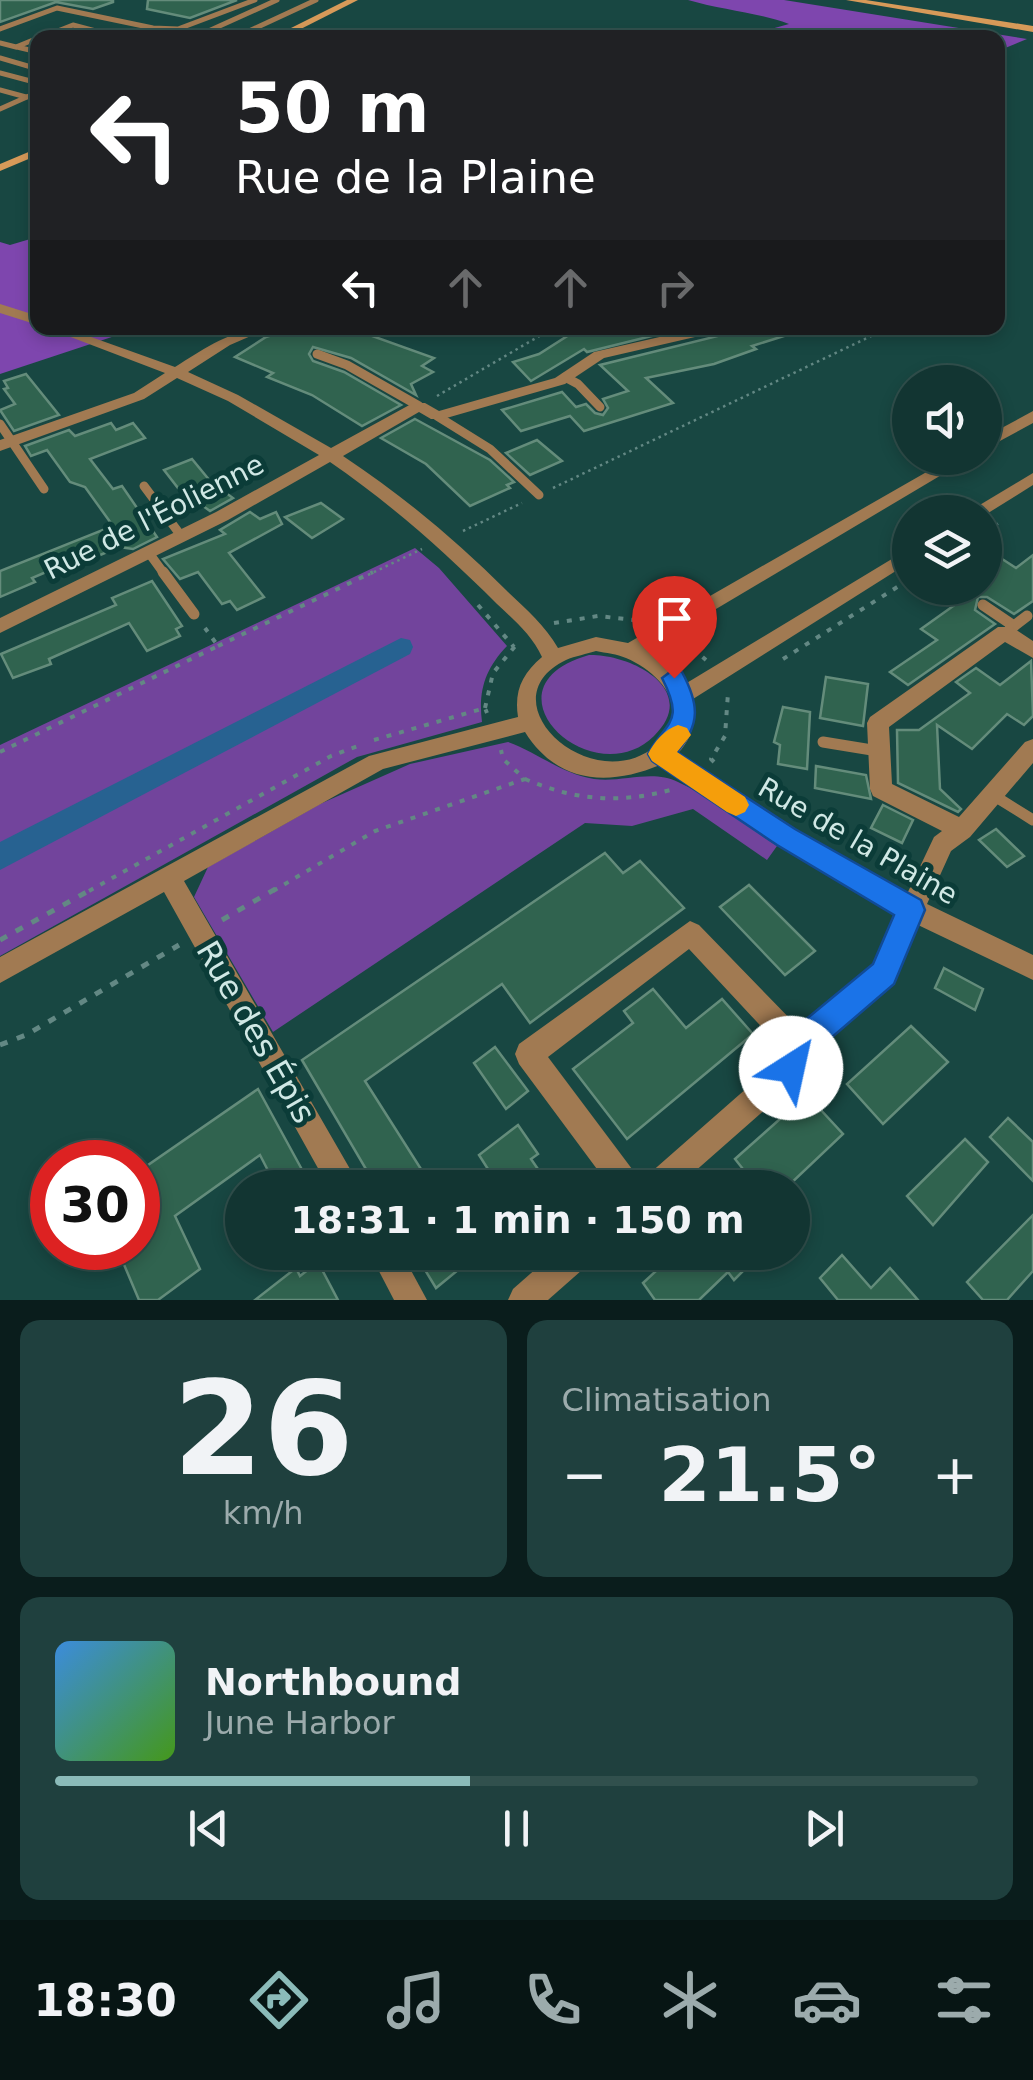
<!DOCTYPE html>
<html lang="fr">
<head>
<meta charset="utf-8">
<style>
  :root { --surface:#123532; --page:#1f403e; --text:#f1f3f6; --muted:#9cabac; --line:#31504d; --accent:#8bbbb9 }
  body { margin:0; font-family:"DejaVu Sans",sans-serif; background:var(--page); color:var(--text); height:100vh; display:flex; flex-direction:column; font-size:38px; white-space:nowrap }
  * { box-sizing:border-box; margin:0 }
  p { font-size:32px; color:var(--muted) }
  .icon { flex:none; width:55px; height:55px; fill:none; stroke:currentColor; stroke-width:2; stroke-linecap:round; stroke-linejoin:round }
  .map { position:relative; height:1300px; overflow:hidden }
  .sheet { display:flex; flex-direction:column; gap:20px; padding:20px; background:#0a1d1c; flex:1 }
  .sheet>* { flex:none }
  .top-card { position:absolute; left:30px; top:30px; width:975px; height:305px; border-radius:20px; box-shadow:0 5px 15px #0003,0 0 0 2px var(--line); background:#202124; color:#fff; overflow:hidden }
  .controls { position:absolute; left:892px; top:365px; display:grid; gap:20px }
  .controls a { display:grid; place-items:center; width:110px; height:110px; border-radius:50%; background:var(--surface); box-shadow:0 5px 15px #0003,0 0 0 2px var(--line); font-size:50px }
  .speed { position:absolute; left:30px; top:1140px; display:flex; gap:20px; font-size:50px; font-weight:700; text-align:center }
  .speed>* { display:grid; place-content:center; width:130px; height:130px; border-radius:50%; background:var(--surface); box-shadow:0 5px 15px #0003,0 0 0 2px var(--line); line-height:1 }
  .speed .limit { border:15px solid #d22; background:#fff; color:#111 }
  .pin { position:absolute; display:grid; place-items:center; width:85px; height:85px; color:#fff; margin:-102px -42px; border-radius:50% 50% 50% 0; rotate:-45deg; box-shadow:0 0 10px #0007 }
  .pin .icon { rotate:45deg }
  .me { position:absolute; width:110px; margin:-55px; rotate:35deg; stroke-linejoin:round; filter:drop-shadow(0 0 8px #0008) }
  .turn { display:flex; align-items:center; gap:35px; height:210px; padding:0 40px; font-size:45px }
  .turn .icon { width:130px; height:130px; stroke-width:2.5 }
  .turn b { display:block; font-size:70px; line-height:85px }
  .lanes { display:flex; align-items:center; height:95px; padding:0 40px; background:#0003; justify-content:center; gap:50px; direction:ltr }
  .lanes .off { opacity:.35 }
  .big { font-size:75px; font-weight:700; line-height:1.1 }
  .sheet .tile { flex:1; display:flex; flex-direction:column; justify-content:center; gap:15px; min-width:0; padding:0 35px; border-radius:20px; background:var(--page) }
  .sheet .dial { align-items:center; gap:0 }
  .dial b { font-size:130px; line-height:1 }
  .song { display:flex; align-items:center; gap:30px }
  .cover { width:120px; height:120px; border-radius:15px; background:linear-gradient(135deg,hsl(210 70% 55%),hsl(100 70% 35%)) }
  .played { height:10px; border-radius:5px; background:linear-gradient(90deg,var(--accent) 45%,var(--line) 45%) }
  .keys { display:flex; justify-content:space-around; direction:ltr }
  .heat { display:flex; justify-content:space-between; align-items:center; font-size:55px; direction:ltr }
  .sheet .tiles { flex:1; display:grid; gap:20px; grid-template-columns:1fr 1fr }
  .tile:last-child { grid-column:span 2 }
  .trip { position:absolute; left:225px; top:1170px; width:585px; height:100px; border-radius:50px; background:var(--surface); box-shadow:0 5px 15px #0003,0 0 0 2px var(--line); font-weight:700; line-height:100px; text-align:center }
  .dock { display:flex; height:160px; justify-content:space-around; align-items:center; background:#071514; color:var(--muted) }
  .dock .icon { width:70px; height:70px }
  .dock .selected { color:var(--accent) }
  .dock b { font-size:45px; color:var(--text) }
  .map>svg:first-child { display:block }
  .green { fill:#72449c }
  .forest { fill:#7e46ae }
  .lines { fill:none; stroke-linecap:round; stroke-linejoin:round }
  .canal { fill:#276291; fill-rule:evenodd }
  .building { fill:#30634f; stroke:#648c7b; stroke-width:2.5 }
  .path-far2 { stroke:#638884; stroke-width:2.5; stroke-dasharray:2.5 4; stroke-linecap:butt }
  .path-far1 { stroke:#638884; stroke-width:4; stroke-dasharray:5 8; stroke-linecap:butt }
  .path { stroke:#638884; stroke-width:5; stroke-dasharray:8 10; stroke-linecap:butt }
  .lane-far2 { stroke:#a17a52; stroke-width:5 }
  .lane-far1 { stroke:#a17a52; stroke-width:9 }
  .lane { stroke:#a17a52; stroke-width:11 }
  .street { fill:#a17a52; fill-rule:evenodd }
  .secondary { fill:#d79a59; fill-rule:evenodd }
  .route { fill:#1a73e8; stroke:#114b97; stroke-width:2.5 }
  .slow { fill:#f59e0b }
  .labels { text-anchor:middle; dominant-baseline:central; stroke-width:10; stroke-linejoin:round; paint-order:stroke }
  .street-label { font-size:28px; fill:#d0e8e5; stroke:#0b3c38 }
  .near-street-label { font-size:32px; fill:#d0e8e5; stroke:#0b3c38 }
</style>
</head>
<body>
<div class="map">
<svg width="1033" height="1300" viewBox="0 0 1033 1300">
  <rect width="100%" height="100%" fill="#184742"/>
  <g class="green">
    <path d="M415 548 439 568 507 646C485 669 478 691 482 722L357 757 0 956V745Z"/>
    <path d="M589 655C632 654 701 690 654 736 592 797 476 687 589 655Z"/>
    <path d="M508 742C538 753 562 774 594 779 622 783 652 769 678 782 713 798 745 825 777 846L767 860 693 809 632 826 585 823 273 1032 194 897 208 867 320 804 410 764Z"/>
  </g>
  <g class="forest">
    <path d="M688 0H784L1027 39 998 51V38L742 37 789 24C756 12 722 10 688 0Z"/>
    <polygon points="37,237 38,328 139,328 0,374 0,242 10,245"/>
  </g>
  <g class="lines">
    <polygon class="canal" points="401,638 410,640 413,647 410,654 0,870 0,842"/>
  </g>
  <g class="building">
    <polygon points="0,0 113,0 113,2 93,9 56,2 0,22"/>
    <polygon points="148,0 237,0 190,18 147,9"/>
    <polygon points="294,328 350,328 434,358 422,366 433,372 411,384 416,395 351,358 313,347 309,354 313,361 344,372 401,405 362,426 312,395 267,377 273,373 235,357 266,337"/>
    <polygon points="594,328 684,328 587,352 584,349 531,381 513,362 539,354 569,335"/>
    <polygon points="727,328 796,328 797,332 752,346 756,349 714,364 646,378 673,403 584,431 570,416 521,431 502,410 562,392 576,407 586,404 595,413 603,415 608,408 603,399 628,391 600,365 722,335"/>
    <polygon points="26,374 59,415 14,431 0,410 15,404 4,389 8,388 4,381"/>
    <polygon points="415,419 490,460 514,482 507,485 510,488 470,506 426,464 381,438"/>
    <polygon points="111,423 116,430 133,423 145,438 90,459 113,489 122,486 157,537 133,549 119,547 74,566 72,561 32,578 35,582 0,597 0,571 113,526 85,487 70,482 47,450 31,456 25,446 69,430 75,436"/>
    <polygon points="537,440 562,461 530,475 506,453"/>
    <polygon points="192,459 211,482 233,498 210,511 178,488 164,470"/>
    <polygon points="321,503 343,519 312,538 285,517"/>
    <polygon points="250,512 260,519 276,512 282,524 229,553 264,597 237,610 230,601 222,604 198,572 180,579 163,559 225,534 220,530"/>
    <polygon points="996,555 1016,568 1033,555 1033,601 1014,614 987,597 978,597 975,610 995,624 908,685 890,672 937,640 921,629 963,599 946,588 985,588 985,563"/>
    <polygon points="152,581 182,626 176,629 180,636 147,651 129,623 49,659 51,664 13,678 1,654 116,605 112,598"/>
    <polygon points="1031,661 1033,716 1024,725 1007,714 972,749 937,725 940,789 961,809 958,812 898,783 897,730 919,730 970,693 956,682 976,668 1000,685"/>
    <polygon points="826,677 868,684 863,726 820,718"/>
    <polygon points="783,707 810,712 807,769 778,764 780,745 774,742"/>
    <polygon points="816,766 866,775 871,799 815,788"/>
    <polygon points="883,805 913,820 902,843 871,828"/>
    <polygon points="996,829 1024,856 1007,867 979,840"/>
    <polygon points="605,853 623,873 640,861 684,908 530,1023 502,984 365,1081 433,1188 377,1188 302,1060"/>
    <polygon points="749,885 815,951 785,975 720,907"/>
    <polygon points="944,968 983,989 975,1010 935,988"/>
    <polygon points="653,989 686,1028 722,999 753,1034 627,1139 573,1069 633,1023 624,1011"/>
    <polygon points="911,1026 948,1062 883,1124 847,1084"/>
    <polygon points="495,1047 528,1091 506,1109 474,1063"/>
    <polygon points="258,1089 312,1188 277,1188 260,1155 175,1216 200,1269 158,1300 139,1300 117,1248 138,1248 138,1172"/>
    <polygon points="807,1095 843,1134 786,1188 758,1188 735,1159"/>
    <polygon points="1008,1118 1033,1142 1033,1181 990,1137"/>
    <polygon points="518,1125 538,1154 531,1159 551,1188 500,1188 479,1155"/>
    <polygon points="965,1139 988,1162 933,1225 907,1196"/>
    <polygon points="1033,1215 1033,1271 1007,1300 983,1300 967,1282"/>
    <polygon points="429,1252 480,1252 436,1288 419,1260"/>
    <polygon points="691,1252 762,1252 734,1280 728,1272 699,1300 655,1300 643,1283 669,1259 675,1267"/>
    <polygon points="842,1255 871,1288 890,1268 918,1300 838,1300 820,1278"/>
    <polygon points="318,1262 338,1300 255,1300 296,1268 300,1276"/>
  </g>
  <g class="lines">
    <g class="path-far2">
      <polyline points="437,396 553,328"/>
      <polyline points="553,488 888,328"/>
      <polyline points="463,531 522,503"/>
      <polyline points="985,532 999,523"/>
      <polyline points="368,575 422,549"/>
    </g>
    <g class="path-far1">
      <polyline points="478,605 514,647"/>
      <polyline points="554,623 598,616 643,621"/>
      <polyline points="683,640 706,660"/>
      <polyline points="218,646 373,572"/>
      <polyline points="783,659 910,579"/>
      <polyline points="485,708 493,673 516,645"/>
      <polyline points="374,740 485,708 487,713"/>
      <polyline points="0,752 218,646 205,628"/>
      <polyline points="714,762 711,759 725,736 728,693"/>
      <path d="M525 779C576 801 621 804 674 789"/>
      <polyline points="89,891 331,756 361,745"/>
      <polyline points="273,891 375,831 525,779 503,759 501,750"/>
    </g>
    <g class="path">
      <polyline points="222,920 277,888"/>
      <polyline points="0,940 94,888"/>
      <polyline points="0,1045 26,1035 179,945"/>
    </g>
    <g class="lane-far2">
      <polyline points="0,29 57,8 153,28 178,29 255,0"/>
      <polyline points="56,32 77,38"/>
      <polyline points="40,38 73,25 122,38"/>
      <polyline points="193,38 277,0"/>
      <polyline points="234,38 316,0"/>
      <polyline points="0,43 16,47 38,38"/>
      <polyline points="17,47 38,52"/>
      <polyline points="0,58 38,69"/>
      <polyline points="0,73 38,83"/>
      <polyline points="0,90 26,97"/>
      <polyline points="0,109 38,92"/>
    </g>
    <g class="lane-far1">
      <polyline points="317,354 347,365 419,406"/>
      <polyline points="565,377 578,384 600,407"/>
      <polyline points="437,416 490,449 539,495"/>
      <polyline points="0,424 44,489"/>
      <polyline points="144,486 182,537"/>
      <polyline points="149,553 165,575"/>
    </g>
    <g class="lane">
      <polyline points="163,572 194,614"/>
      <polyline points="983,605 1014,626"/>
      <polyline points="1010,629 1027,616"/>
      <polyline points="823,742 878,751"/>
      <polyline points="993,795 1033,820"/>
    </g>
    <g class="street">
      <polygon points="0,304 38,316 38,325 0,313"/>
      <path d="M47 328H66L175 367C205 348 233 328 269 328L230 345 188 372 238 395 331 448 413 403H425L439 411 555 378 594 352 699 328H723L721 331 604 358 565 384 443 419H431L419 412 343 456C402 495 456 540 506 590 525 608 545 625 558 648L596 637 628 643 951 458H970L647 650C663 658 676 668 685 684L910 548V562L693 699C696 721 693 738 677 754L794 830 907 894 934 837 942 831 873 796 870 789 867 723 870 717 998 627H1012L1033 641V658L1005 642 889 727 892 784 959 817 1025 742 1033 739V763L970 837 951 851 927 904 1033 955V980L918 925 892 983 809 1054 801 1078 676 1188H611L519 1064 515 1054 519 1044 690 921 699 925 799 1028 874 965 898 914 778 844 660 765C607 787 557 783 525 732L383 769 184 881 361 1188H329L164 892 0 983V957L369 756 518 717C514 691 522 674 542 657 532 635 514 620 497 604 445 552 391 504 330 462L228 520 0 633V618L216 512 319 455 228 401 177 378 144 399 0 451V440L134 393 165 373ZM596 651C606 653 617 654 626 658 662 673 695 714 657 745 591 801 483 700 566 660 575 656 587 654 596 651ZM689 949 783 1050 780 1059 641 1181 548 1057Z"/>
      <polygon points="1033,411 1033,423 985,449 985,437"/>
      <polygon points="1033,473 1033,485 985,515 968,512"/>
      <polygon points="369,1252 401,1252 427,1300 394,1300"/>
      <polygon points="555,1252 594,1252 590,1263 548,1300 508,1300 513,1289"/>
    </g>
    <g class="secondary">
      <polygon points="347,0 358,0 283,38 271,38"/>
      <polygon points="846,0 866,0 1033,26 1033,32"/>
      <polygon points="38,148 38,155 0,171 0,164"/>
    </g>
  </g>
  <path class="route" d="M674 669 682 672C699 704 701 724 677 752L795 829 921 900 925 910 894 984 810 1056 802 1080 791 1084 780 1080 775 1068 787 1035 873 964 894 915 777 845 652 761 648 754C667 720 685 723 662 678Z"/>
  <path class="slow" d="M678 725 687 728 691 735 677 752 745 797 749 805 745 812 736 816 727 812 652 761 648 754C654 742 665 729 678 725Z"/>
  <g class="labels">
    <g class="street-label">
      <text transform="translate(154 517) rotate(-27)">Rue de l'Éolienne</text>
      <text transform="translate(858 841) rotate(30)">Rue de la Plaine</text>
    </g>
    <g class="near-street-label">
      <text transform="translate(256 1032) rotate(60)">Rue des Épis</text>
    </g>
  </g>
</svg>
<div class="controls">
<a><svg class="icon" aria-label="sound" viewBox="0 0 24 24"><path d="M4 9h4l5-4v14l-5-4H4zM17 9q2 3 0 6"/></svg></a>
<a><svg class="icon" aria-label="layers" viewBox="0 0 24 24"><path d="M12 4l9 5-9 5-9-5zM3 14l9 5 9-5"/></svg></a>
</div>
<div class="speed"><div class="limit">30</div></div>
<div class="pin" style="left:674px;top:678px;background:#d93025"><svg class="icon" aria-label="arrive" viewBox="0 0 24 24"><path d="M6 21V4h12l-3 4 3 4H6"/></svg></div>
<svg class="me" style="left:791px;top:1068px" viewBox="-20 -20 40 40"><circle r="19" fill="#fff"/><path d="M0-13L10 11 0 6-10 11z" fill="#1a73e8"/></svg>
<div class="trip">18:31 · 1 min · 150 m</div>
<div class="top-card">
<div class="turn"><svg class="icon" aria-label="left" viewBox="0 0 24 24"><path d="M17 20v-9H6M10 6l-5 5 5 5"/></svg><div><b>50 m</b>Rue de la Plaine</div></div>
<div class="lanes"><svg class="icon" aria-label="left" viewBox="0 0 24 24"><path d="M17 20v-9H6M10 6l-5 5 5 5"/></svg><svg class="icon off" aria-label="ahead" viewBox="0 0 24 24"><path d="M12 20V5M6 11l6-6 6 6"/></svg><svg class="icon off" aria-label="ahead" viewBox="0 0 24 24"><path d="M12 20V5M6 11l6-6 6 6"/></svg><svg class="icon off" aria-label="right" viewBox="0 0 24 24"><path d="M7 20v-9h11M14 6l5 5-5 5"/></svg></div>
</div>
</div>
<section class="sheet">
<div class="tiles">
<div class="tile dial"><b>26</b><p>km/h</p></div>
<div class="tile"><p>Climatisation</p>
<div class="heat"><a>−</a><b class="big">21.5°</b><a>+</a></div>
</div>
<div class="tile">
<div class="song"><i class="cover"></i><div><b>Northbound</b><p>June Harbor</p></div></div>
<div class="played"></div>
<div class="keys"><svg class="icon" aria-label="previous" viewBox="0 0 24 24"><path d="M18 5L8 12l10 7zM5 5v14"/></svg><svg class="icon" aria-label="pause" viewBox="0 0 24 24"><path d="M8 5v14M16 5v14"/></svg><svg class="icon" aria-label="next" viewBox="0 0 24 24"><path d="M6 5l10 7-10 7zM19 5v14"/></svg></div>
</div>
</div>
</section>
<nav class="dock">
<b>18:30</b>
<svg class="icon selected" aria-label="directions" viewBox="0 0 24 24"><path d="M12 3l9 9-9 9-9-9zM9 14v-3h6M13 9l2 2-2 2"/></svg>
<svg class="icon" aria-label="music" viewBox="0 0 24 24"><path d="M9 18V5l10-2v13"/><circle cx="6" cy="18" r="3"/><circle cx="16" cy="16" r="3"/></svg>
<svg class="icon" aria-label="phone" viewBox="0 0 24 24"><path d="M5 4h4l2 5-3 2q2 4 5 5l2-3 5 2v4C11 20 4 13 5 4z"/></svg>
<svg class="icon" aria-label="climate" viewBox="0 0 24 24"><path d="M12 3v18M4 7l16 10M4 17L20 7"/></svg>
<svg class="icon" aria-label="car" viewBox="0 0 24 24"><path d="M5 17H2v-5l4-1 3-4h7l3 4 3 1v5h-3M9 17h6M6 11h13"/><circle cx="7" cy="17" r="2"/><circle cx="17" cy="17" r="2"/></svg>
<svg class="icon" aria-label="filters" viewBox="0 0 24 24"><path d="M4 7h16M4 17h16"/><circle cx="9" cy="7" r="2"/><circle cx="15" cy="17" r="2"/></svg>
</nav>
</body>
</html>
